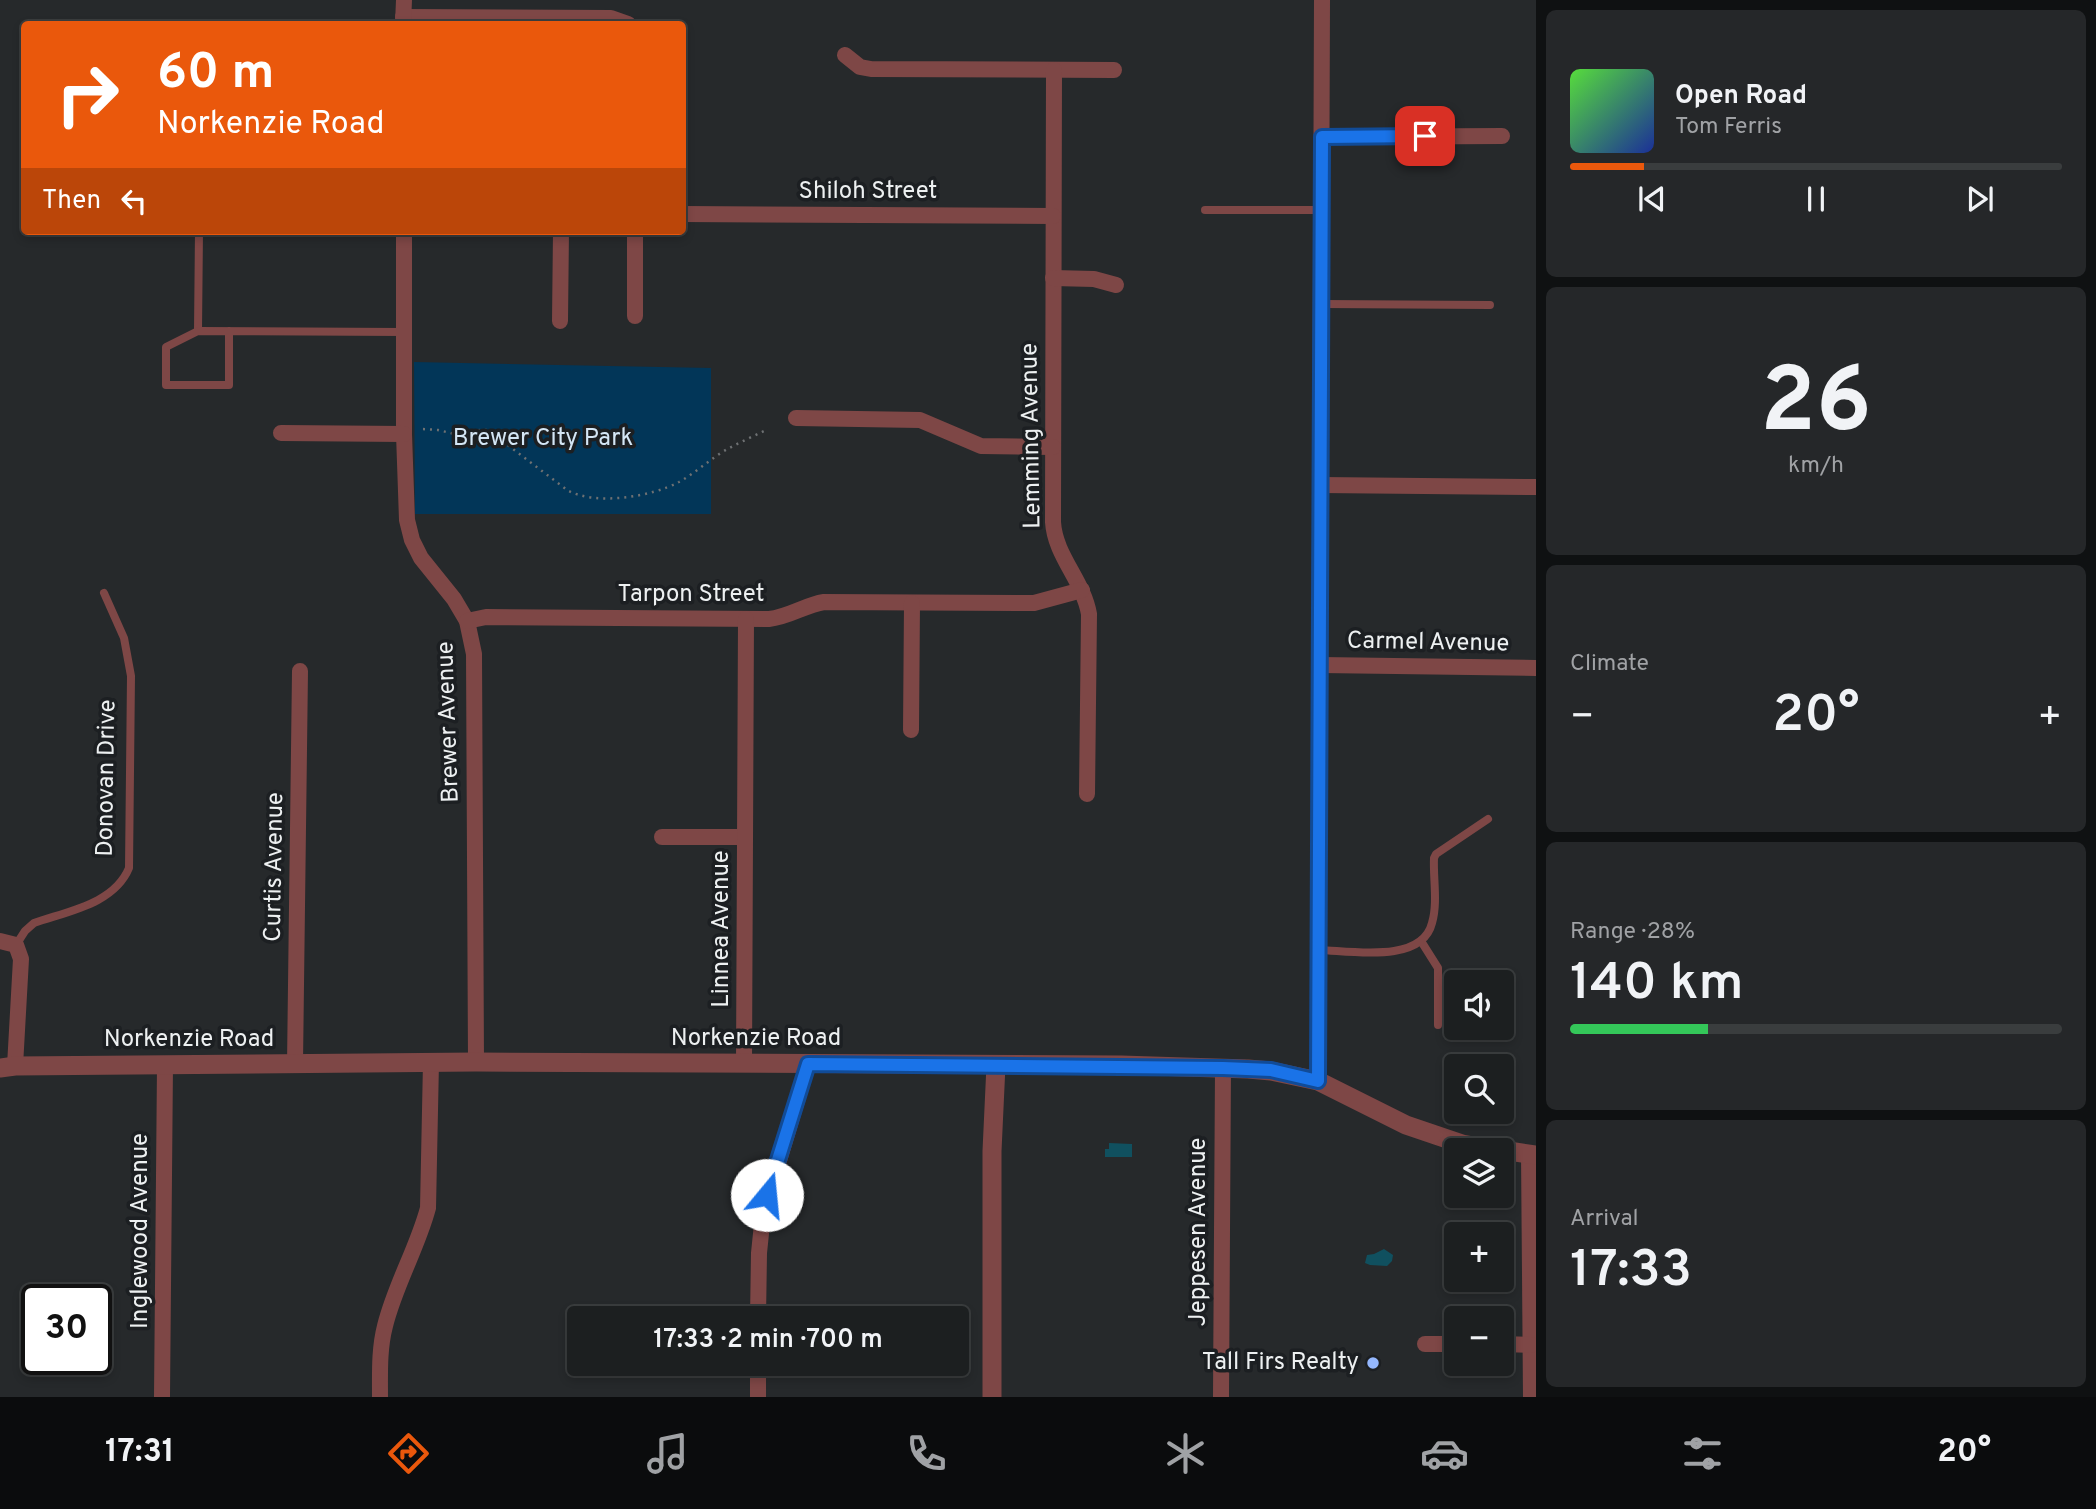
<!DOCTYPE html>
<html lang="en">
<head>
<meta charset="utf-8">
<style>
  :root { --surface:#1c1f20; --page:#252729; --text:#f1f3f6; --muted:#a0a2a5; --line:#3a3d3e; --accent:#ea580c }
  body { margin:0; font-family:Overpass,sans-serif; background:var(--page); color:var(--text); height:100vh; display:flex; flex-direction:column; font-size:26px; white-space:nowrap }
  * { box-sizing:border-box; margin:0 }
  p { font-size:23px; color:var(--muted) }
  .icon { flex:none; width:38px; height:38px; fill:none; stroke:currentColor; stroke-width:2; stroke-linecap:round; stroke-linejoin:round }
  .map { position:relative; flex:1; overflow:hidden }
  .details { display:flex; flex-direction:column; gap:10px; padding:10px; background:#0f1112; width:560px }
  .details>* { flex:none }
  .hud { position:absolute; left:21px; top:21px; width:665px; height:214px; border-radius:7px; box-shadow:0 4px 10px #0003,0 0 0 2px var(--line); background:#ea580c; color:#fff; overflow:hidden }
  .tools { position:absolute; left:1444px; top:970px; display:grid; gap:14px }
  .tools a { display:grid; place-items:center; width:70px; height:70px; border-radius:7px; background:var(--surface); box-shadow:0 4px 10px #0003,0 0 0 2px var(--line); font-size:35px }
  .speed { position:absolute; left:21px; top:1284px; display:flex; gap:14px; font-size:35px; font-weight:700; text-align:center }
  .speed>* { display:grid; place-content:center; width:91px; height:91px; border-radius:50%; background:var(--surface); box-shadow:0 4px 10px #0003,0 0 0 2px var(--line); line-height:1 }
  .speed .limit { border:4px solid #111; border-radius:10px; background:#fff; color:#111 }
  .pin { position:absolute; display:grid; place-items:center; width:60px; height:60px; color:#fff; margin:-30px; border-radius:14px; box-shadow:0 4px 10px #0006 }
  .me { position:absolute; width:77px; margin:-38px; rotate:17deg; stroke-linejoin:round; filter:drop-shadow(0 0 5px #0008) }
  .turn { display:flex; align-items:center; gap:24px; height:147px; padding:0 21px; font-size:32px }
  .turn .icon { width:91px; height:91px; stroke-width:2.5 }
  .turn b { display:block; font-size:49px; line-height:60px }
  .then { display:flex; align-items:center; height:66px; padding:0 21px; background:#0003; gap:14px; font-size:26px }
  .big { font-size:52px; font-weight:600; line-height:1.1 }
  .details .tile { flex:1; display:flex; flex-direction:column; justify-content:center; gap:10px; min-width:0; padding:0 24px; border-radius:10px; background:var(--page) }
  .details .dial { align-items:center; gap:0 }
  .dial b { font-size:91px; line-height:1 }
  .song { display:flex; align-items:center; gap:21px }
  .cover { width:84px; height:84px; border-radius:10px; background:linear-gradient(135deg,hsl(110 70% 55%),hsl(230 70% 35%)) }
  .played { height:7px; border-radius:4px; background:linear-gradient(90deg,var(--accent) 15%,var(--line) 15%) }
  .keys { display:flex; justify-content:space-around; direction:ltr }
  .heat { display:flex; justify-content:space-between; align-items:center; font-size:38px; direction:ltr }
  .charge { height:10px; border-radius:5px; background:linear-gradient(90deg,#34c759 28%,var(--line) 0) }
  .trip { position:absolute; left:567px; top:1306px; width:402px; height:70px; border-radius:7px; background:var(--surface); box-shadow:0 4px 10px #0003,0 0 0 2px var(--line); font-weight:600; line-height:70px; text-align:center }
  .dock { display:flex; height:112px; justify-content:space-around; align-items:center; background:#0b0c0d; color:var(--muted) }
  .dock .icon { width:49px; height:49px }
  .dock .current { color:var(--accent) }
  .dock b { font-size:32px; color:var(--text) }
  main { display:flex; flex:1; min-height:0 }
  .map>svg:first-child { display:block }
  .green { fill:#023658 }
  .water { fill:#10505f }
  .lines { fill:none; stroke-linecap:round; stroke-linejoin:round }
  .path { stroke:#6e7173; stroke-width:2.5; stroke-dasharray:2 5; stroke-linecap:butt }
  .service { stroke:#7e4746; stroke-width:8 }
  .minor { stroke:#7e4746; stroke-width:16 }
  .tertiary { stroke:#7e4746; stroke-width:19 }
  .route-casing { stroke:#114b97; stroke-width:18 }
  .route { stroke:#1a73e8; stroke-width:12 }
  .poi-dot { fill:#94b7fd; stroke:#1c1f22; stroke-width:2.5 }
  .labels { text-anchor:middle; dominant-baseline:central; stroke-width:7; stroke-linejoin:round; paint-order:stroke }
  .street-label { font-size:24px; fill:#edf0f1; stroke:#1c1f22 }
  .park-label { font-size:24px; fill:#d4e6f5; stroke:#1c1f22 }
  .poi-label { font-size:24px; fill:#edf0f1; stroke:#1c1f22; text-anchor:end }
</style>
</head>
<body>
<main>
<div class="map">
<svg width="1536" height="1397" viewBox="0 0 1536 1397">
  <rect width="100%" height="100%" fill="#26292b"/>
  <polygon class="green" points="414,362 711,368 711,514 415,514"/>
  <g class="water">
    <polygon points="1109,1143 1132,1144 1132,1157 1105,1157 1105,1149 1109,1149"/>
    <polygon points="1384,1249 1393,1255 1392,1261 1387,1266 1370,1265 1365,1263 1367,1255 1374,1254"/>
  </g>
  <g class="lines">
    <path class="path" d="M423 429 438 430 459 435 480 430H488L567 490C595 506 651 497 679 482 695 473 708 461 724 451 738 443 754 436 768 429"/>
    <g class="service">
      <polyline points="1205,210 1321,210"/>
      <polyline points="1321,304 1490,305"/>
      <polyline points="198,331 199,231"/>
      <polyline points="229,331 229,385 166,385 166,347 198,331 404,332"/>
      <polyline points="1421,941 1438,968 1438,1025"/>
      <path d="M16 945 25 931 34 923C68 911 114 904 129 868L131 676 124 638 104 593"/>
      <path d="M1320 950C1351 951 1422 964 1432 923 1438 903 1433 878 1434 858L1436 854 1488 819"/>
    </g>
    <g class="minor">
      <polyline points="403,17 611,18 628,24"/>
      <polyline points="403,24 404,0"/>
      <polyline points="845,55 860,67 871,69 1114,70"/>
      <path d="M1054 70 1053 522C1055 556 1083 580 1089 614L1087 794"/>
      <polyline points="1322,137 1502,136"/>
      <polyline points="682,214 1053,216"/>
      <polyline points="404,231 404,434 407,520 412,540 421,558 454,599 467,621 474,654 476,1062"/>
      <polyline points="1053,278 1094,279 1116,285"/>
      <polyline points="635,316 635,231"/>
      <polyline points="560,321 561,231"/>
      <polyline points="796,418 920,420 981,446 1053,447"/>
      <polyline points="281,433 404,434"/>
      <polyline points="1320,485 1536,487"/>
      <path d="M467 621 486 617 769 619C789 617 805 605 824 602L1034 603 1082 590"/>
      <polyline points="1320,665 1536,668"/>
      <polyline points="911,730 912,603"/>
      <polyline points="662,837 745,837"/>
      <polyline points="0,941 16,945 21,959 15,1066"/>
      <polyline points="295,1064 300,671"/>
      <polyline points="744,1064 746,619"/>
      <polyline points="1318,1081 1322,0"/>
      <polyline points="1529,1154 1531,1397"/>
      <polyline points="758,1318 759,1253 763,1214 808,1064"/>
      <polyline points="1425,1344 1456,1344"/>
      <polyline points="1502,1344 1531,1345"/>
      <polyline points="162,1397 165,1065"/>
      <path d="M380 1397C380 1373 379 1349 385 1326 395 1285 417 1249 428 1208L431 1062"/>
      <polyline points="758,1397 758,1363"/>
      <polyline points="1221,1397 1223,1068"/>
    </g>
    <g class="tertiary">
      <polyline points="0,1068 15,1066 476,1062 1121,1065 1248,1069 1271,1071 1318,1081 1406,1125 1462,1144 1497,1150"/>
      <polyline points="1502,1150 1536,1155"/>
      <polyline points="992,1397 992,1151 996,1065"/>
    </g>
  </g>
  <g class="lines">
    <defs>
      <polyline id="route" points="767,1195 808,1064 1223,1068 1271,1070 1318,1081 1322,137 1425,136"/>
    </defs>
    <use href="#route" class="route-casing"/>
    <use href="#route" class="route"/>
  </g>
  <circle class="poi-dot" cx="1373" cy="1363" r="7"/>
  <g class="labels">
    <g class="street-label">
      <text x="868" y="192">Shiloh Street</text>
      <text transform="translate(1032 436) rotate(-91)">Lemming Avenue</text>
      <text x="691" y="595">Tarpon Street</text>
      <text transform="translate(1428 643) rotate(1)">Carmel Avenue</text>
      <text transform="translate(449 722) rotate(-92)">Brewer Avenue</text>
      <text transform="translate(107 778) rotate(-89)">Donovan Drive</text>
      <text transform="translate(275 867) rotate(-89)">Curtis Avenue</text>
      <text transform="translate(722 929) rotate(-90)">Linnea Avenue</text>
      <text x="756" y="1039">Norkenzie Road</text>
      <text x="189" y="1040">Norkenzie Road</text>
      <text transform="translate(141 1231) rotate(-90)">Inglewood Avenue</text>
      <text transform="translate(1199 1232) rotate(-90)">Jeppesen Avenue</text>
    </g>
    <g class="park-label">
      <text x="543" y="439">Brewer City Park</text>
    </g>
    <g class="poi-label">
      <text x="1359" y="1363">Tall Firs Realty</text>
    </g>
  </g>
</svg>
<div class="tools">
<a><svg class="icon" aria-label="sound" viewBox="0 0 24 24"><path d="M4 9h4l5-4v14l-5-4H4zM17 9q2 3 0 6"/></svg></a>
<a><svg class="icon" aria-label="search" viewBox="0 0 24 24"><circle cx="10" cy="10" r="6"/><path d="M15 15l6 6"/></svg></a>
<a><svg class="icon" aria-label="layers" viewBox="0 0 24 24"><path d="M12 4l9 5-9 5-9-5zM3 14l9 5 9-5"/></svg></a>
<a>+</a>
<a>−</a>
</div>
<div class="speed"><div class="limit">30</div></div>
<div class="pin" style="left:1425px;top:136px;background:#d93025"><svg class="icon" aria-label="arrive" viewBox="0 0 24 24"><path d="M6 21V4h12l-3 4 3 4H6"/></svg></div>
<svg class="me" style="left:767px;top:1195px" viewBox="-20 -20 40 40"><circle r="19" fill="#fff"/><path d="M0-13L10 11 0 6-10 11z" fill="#1a73e8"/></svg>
<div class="trip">17:33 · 2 min · 700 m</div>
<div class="hud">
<div class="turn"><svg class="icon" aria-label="right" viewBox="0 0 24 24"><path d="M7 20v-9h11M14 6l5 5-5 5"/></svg><div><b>60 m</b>Norkenzie Road</div></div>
<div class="then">Then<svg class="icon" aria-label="left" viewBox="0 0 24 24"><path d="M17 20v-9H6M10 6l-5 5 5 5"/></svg></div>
</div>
</div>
<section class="details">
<div class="tile">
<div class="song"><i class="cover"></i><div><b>Open Road</b><p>Tom Ferris</p></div></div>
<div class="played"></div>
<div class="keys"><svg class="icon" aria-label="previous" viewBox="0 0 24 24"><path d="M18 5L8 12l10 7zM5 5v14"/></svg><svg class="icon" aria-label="pause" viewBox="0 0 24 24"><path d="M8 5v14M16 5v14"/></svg><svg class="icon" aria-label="next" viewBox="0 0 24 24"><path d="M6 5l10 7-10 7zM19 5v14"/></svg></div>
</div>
<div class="tile dial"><b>26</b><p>km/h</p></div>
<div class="tile"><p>Climate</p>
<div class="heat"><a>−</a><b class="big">20°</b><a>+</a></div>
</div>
<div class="tile"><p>Range · 28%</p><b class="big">140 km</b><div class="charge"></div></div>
<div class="tile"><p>Arrival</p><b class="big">17:33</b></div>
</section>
</main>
<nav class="dock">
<b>17:31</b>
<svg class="icon current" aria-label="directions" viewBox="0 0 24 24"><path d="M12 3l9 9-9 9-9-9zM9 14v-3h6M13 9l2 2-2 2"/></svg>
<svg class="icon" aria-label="music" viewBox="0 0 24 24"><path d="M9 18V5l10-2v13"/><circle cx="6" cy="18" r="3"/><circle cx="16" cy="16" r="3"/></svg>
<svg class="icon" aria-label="phone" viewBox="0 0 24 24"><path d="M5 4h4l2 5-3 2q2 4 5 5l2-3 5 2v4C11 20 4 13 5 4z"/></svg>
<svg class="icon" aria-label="climate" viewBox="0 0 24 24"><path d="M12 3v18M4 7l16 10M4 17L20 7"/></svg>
<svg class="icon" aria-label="car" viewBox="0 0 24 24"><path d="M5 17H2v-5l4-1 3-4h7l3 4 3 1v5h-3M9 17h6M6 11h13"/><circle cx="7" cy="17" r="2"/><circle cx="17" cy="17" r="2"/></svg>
<svg class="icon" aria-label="filters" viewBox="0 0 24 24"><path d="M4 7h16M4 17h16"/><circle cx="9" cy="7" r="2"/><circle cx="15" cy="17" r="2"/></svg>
<b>20°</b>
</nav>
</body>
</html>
